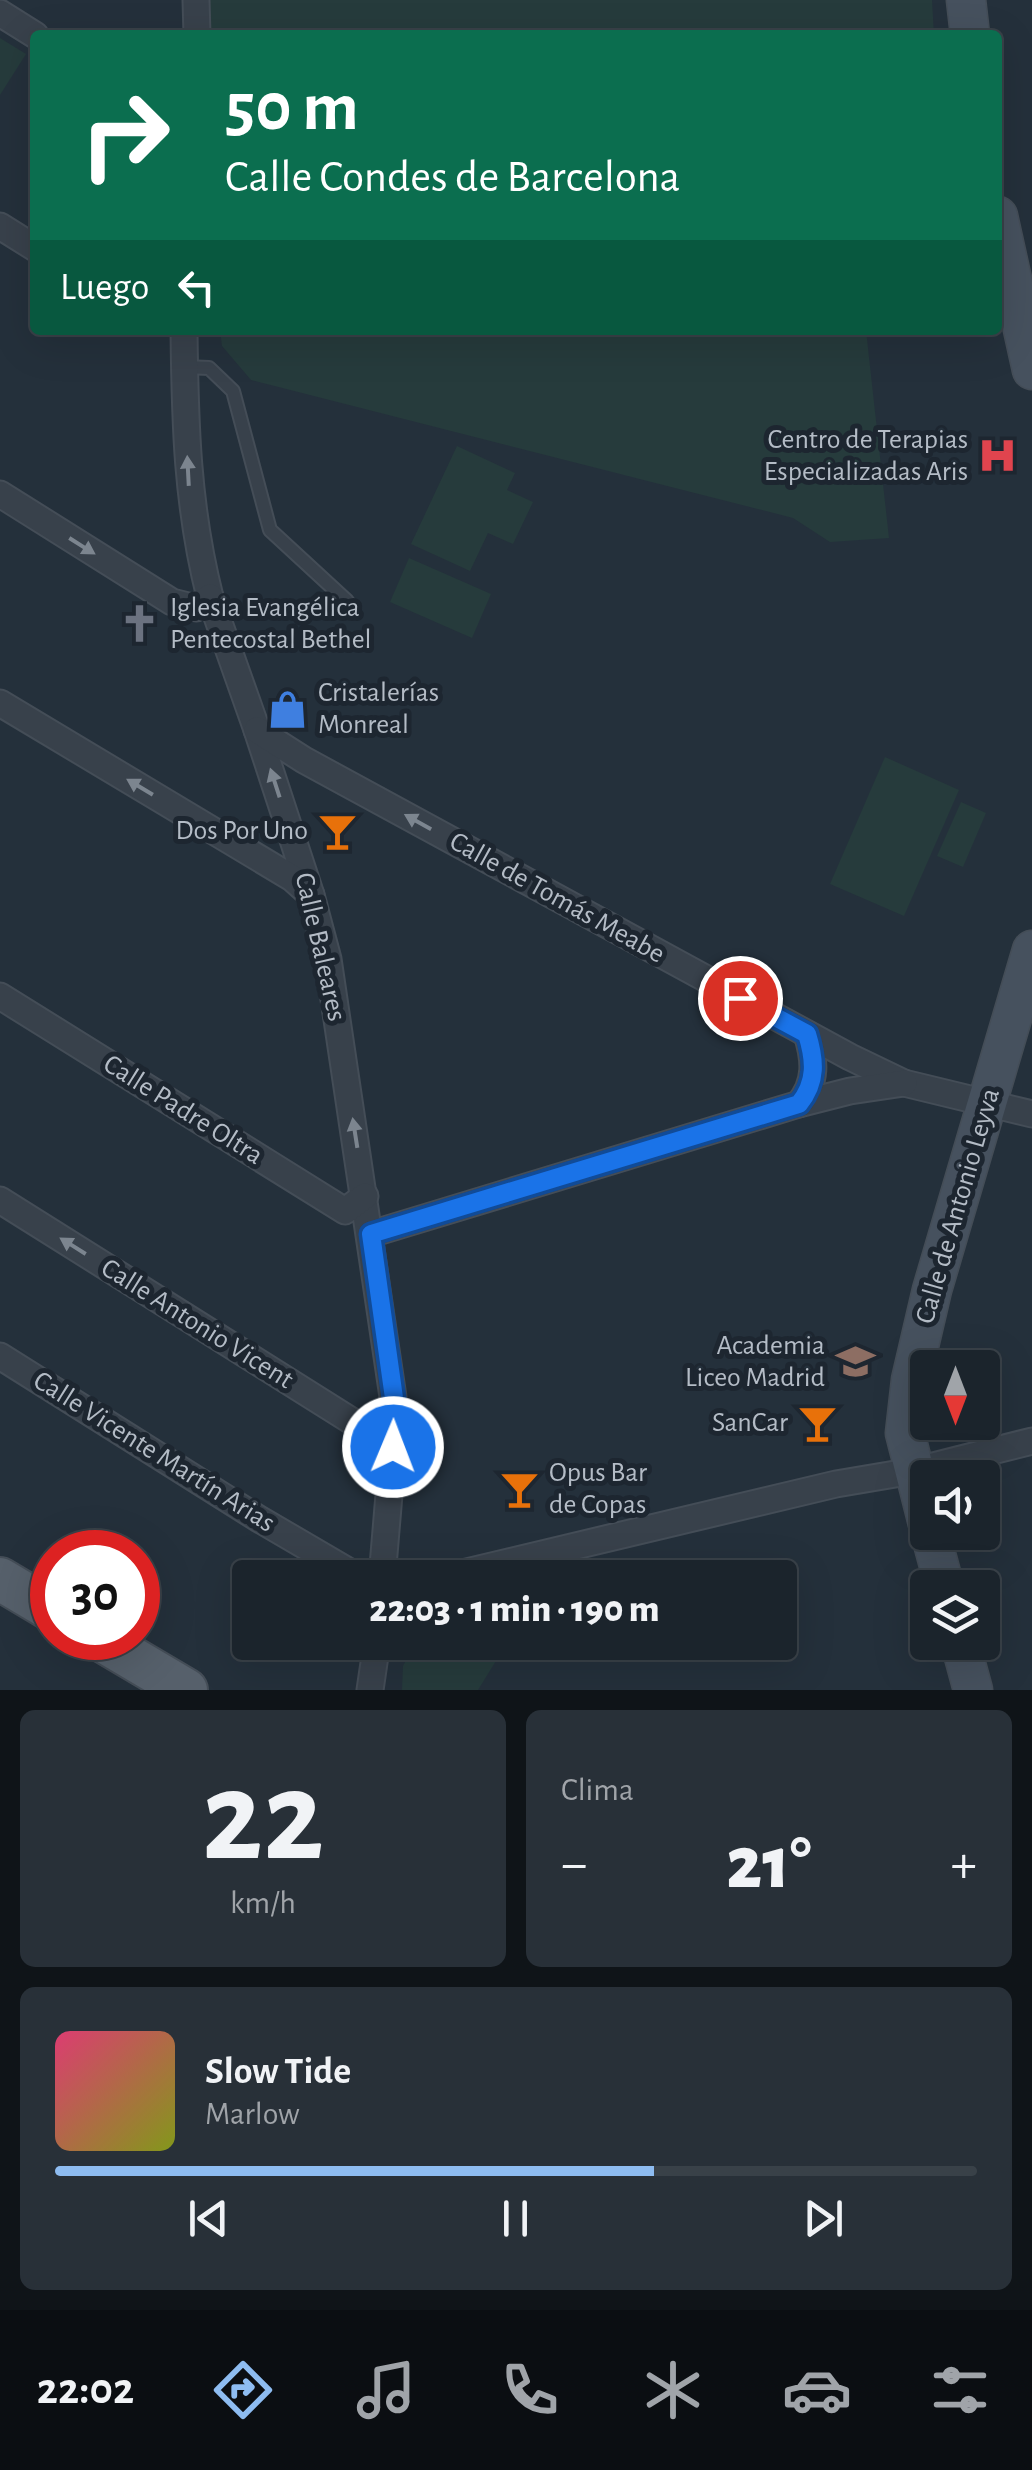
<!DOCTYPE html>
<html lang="es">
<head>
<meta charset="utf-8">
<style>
  :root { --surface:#1b242c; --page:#283038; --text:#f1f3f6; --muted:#a0a4a9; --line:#394148; --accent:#8ebcf1 }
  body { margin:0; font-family:"Alegreya Sans",sans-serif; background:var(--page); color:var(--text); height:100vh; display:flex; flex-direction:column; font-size:38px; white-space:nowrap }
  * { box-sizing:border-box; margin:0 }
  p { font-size:32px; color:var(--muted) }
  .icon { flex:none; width:55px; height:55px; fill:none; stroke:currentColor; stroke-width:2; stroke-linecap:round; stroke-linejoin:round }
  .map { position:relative; height:1690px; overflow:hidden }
  .details { display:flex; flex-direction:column; gap:20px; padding:20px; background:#0f1418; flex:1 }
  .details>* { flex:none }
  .banner { position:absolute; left:30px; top:30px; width:972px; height:305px; border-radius:10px; box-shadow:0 10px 40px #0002,0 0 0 2px var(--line); background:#0b6e4f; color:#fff; overflow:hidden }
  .needle { width:65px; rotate:180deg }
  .tools { position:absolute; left:910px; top:1350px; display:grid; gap:20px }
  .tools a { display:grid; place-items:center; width:90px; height:90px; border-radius:10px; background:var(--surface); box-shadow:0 10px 40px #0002,0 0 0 2px var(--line); font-size:50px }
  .speed { position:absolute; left:30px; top:1530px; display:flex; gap:20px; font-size:50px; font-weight:700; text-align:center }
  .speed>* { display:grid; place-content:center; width:130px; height:130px; border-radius:50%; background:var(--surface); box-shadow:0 10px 40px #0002,0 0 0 2px var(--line); line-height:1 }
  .speed .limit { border:15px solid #d22; background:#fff; color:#111 }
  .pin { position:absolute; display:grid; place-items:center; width:85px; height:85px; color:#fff; margin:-42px; border:5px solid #fff; border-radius:50%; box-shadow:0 2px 10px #0007 }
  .me { position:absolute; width:110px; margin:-55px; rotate:1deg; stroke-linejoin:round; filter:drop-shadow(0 0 8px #0008) }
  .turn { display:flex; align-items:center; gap:35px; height:210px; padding:0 30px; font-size:45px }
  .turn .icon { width:130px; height:130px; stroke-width:2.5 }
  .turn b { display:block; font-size:70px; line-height:85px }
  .then { display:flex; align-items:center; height:95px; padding:0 30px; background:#0003; gap:20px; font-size:38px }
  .big { font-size:75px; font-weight:800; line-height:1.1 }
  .details .card { flex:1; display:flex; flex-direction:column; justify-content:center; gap:15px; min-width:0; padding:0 35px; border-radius:15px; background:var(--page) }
  .details .dial { align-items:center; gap:0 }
  .dial b { font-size:130px; line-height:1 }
  .song { display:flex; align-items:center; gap:30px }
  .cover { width:120px; height:120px; border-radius:15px; background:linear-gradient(135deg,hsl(340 70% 55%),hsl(70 70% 35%)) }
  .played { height:10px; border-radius:5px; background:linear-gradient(90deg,var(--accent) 65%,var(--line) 65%) }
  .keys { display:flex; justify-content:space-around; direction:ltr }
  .heat { display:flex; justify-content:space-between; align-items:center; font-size:55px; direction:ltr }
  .details .tiles { flex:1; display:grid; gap:20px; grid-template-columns:1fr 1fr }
  .card:last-child { grid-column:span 2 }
  .trip { position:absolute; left:232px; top:1560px; width:565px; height:100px; border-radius:10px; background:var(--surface); box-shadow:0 10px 40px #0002,0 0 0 2px var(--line); font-weight:800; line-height:100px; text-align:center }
  .tabs { display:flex; height:160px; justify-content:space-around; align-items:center; background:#0b0e12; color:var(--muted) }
  .tabs .icon { width:70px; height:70px }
  .tabs .selected { color:var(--accent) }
  .tabs b { font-size:45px; color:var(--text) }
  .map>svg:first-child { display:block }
  .green { fill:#263b3c }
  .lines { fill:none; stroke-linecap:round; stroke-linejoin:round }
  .lane-casing { stroke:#444d57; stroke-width:16 }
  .street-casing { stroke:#444d57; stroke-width:29 }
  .secondary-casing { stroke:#444d57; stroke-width:41 }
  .primary-casing { stroke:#444d57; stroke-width:46 }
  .lane { stroke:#38414b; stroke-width:12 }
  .street { stroke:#38414b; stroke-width:25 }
  .secondary { stroke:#46515e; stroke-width:38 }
  .primary { stroke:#56606b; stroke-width:42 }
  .oneway { fill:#7c858f }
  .route-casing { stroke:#114b97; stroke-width:25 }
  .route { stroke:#1a73e8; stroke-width:18 }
  .labels { text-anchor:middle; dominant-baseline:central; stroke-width:10; stroke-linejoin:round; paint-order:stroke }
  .poi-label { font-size:28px; fill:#b4bcc6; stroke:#1d2630; text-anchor:end }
  .street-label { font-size:28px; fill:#b4bcc6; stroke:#1d2630 }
</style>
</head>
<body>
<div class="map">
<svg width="1032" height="1690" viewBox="0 0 1032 1690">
  <rect width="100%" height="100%" fill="#24303b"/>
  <g class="green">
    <polygon points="204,0 932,0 934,35 209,35"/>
    <polygon points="0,38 26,54 0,95"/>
    <polygon points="220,330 866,330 889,538 830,542 793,518 251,380 222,346"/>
    <polygon points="457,446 515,473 507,490 533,502 513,544 488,533 470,571 411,544"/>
    <polygon points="409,558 491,594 472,638 390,602"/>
    <polygon points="885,757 959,790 904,916 830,884"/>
    <polygon points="961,802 986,813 963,867 937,856"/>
    <polygon points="415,1643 415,1642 507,1643 478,1690 402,1690 403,1666"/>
  </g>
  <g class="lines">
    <defs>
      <polyline id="lane" points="185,367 209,368 233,391 270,530 347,601"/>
      <g id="street">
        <polyline points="196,0 197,35"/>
        <polyline points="0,13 35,35"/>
        <polyline points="0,226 35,248"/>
        <path d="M184 330C185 423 187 506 210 597L257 730 311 895 328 959 393 1397V1447L382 1578"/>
        <polyline points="0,494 172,602 196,608 210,597"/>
        <polyline points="0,703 292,878 311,895"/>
        <polyline points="257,730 304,760 850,1057 904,1083 1032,1114"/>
        <polyline points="0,996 345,1211 365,1196"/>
        <polyline points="799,1104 850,1091 904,1083"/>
        <polyline points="0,1200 393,1447"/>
        <path d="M371 1234 799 1104C817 1082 815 1060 807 1034"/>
        <polyline points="0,1356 259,1519 360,1578"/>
        <polyline points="441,1578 836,1484 913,1471 1032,1441"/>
        <polyline points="370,1690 377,1642"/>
      </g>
      <g id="secondary">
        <polyline points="966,0 970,35"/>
        <polyline points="998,216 1032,370"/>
        <polyline points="928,1524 905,1433 911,1380 932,1290 1032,950"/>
        <polyline points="930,1532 945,1588"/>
        <polyline points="960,1642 973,1690"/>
      </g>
      <g id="primary">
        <polyline points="0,1579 52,1610"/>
        <polyline points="98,1638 186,1690"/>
      </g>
    </defs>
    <use href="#lane" class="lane-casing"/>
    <use href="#street" class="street-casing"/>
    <use href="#secondary" class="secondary-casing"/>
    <use href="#primary" class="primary-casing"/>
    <use href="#lane" class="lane"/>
    <use href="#street" class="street"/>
    <use href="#secondary" class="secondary"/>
    <use href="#primary" class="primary"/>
  </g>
  <defs><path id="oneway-solid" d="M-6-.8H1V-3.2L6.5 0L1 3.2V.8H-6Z" transform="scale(2.5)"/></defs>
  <g class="oneway">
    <use href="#oneway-solid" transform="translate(188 471) rotate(-93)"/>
    <use href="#oneway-solid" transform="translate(82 546) rotate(32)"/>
    <use href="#oneway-solid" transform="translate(275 783) rotate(-108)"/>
    <use href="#oneway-solid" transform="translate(140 787) rotate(-149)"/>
    <use href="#oneway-solid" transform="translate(418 822) rotate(-151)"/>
    <use href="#oneway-solid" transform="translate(355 1133) rotate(-99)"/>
    <use href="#oneway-solid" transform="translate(73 1246) rotate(-148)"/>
  </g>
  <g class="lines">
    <defs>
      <path id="route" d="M393 1447 394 1398 371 1234 799 1104C817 1082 815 1060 807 1034L740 998"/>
    </defs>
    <use href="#route" class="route-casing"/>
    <use href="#route" class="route"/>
  </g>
  <defs>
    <symbol id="hospital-bare" viewBox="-9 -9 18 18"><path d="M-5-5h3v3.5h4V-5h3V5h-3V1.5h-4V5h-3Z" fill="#e0444e" stroke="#1d2630" stroke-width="2.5" paint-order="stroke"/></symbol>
    <symbol id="church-bare" viewBox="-9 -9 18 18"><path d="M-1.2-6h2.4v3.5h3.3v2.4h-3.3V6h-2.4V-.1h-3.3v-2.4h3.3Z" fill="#6b7280" stroke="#1d2630" stroke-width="2.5" paint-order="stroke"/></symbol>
    <symbol id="shop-bare" viewBox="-9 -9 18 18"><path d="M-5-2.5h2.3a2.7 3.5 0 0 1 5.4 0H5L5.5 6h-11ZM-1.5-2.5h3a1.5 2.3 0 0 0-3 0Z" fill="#3f7fe0" stroke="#1d2630" stroke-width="2.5" paint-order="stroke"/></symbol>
    <symbol id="bar-bare" viewBox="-9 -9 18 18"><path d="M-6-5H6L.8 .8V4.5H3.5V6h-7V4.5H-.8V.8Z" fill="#e8710a" stroke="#1d2630" stroke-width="2.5" paint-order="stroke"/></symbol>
    <symbol id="school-bare" viewBox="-9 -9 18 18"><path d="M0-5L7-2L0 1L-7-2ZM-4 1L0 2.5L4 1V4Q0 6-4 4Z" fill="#8d6e63" stroke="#1d2630" stroke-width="2.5" paint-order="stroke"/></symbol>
  </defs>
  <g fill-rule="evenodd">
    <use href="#hospital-bare" x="970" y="428" width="55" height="55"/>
    <use href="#church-bare" x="112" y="596" width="55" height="55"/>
    <use href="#shop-bare" x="260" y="682" width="55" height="55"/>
    <use href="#bar-bare" x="310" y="804" width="55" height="55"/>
    <use href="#school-bare" x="828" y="1334" width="55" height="55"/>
    <use href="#bar-bare" x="790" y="1396" width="55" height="55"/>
    <use href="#bar-bare" x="492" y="1462" width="55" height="55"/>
  </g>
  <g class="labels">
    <g class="poi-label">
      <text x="968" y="440">Centro de Terapias<tspan x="968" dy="32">Especializadas Aris</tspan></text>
      <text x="170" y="608" text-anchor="start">Iglesia Evangélica<tspan x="170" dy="32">Pentecostal Bethel</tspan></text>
      <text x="318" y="693" text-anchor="start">Cristalerías<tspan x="318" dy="32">Monreal</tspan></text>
      <text x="308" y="831">Dos Por Uno</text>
      <text x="825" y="1346">Academia<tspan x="825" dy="32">Liceo Madrid</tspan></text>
      <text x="788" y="1423">SanCar</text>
      <text x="549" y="1473" text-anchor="start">Opus Bar<tspan x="549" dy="32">de Copas</tspan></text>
    </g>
    <g class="street-label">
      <text transform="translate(557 898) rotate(29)">Calle de Tomás Meabe</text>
      <text transform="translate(320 947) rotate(77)">Calle Baleares</text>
      <text transform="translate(183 1110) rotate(32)">Calle Padre Oltra</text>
      <text transform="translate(958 1206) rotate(-74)">Calle de Antonio Leyva</text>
      <text transform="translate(197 1324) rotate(32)">Calle Antonio Vicent</text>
      <text transform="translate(154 1452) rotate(32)">Calle Vicente Martín Arias</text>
    </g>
  </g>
</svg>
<div class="tools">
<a><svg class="needle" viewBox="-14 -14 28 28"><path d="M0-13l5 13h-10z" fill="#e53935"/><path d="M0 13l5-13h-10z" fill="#a0a4a9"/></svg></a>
<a><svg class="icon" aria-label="sound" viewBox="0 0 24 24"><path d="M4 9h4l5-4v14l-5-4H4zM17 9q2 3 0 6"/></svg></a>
<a><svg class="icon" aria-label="layers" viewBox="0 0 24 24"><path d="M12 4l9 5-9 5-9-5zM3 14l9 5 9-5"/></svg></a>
</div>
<div class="speed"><div class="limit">30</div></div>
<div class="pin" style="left:740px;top:998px;background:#d93025"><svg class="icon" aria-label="arrive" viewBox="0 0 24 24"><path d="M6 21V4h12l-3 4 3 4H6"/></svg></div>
<svg class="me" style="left:393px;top:1447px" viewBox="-20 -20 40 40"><circle r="17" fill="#1a73e8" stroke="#fff" stroke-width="3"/><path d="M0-11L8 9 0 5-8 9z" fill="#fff"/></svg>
<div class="trip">22:03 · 1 min · 190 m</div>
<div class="banner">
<div class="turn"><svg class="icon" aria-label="right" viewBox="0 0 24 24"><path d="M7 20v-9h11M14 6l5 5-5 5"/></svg><div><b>50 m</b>Calle Condes de Barcelona</div></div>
<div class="then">Luego<svg class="icon" aria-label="left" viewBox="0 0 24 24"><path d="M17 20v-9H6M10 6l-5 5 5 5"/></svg></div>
</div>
</div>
<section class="details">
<div class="tiles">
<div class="card dial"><b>22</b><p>km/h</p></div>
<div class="card"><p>Clima</p>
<div class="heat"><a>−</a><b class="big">21°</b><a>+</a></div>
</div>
<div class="card">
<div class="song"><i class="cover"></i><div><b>Slow Tide</b><p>Marlow</p></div></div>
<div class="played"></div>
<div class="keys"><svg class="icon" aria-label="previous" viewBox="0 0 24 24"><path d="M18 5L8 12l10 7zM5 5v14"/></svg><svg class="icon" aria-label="pause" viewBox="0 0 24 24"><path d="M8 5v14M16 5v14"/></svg><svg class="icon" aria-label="next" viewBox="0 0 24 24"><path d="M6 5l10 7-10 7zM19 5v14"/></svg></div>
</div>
</div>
</section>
<nav class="tabs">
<b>22:02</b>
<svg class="icon selected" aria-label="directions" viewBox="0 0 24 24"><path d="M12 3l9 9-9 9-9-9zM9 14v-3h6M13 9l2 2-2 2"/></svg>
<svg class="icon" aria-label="music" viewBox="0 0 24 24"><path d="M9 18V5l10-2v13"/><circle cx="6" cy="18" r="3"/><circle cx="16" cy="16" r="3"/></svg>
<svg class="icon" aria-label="phone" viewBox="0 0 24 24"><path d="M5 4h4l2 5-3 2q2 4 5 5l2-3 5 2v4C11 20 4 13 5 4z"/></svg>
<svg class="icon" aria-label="climate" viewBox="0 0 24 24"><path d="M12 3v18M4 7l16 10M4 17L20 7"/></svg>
<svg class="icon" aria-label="car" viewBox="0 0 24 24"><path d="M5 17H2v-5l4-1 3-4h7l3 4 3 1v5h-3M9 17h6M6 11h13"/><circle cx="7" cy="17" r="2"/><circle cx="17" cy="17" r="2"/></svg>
<svg class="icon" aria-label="filters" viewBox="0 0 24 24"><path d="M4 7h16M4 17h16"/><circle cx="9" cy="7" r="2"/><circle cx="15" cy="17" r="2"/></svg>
</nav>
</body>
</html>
